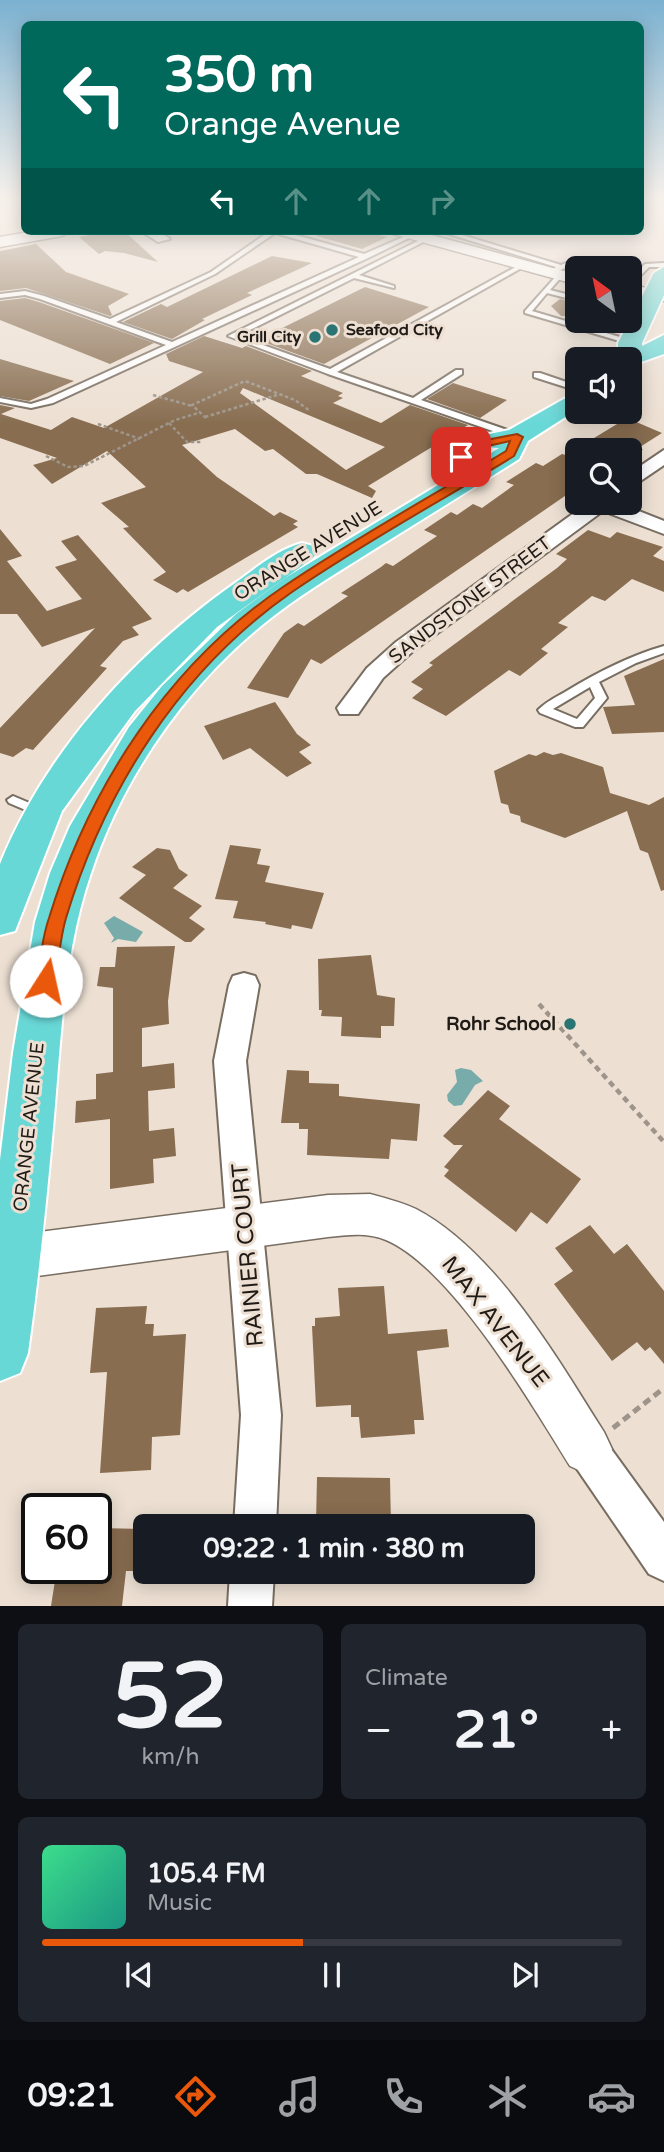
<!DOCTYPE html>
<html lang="en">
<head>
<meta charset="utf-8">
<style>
  :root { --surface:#171b24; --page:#20242c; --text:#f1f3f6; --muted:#9ea1a6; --line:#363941; --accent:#ea580c }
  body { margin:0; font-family:"Varela Round",sans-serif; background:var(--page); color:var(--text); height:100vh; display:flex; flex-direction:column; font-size:26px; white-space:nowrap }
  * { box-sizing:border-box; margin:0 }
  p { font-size:23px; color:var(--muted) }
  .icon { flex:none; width:38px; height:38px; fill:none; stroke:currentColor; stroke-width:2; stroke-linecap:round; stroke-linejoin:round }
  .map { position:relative; height:1606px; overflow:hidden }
  .drawer { display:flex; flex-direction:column; gap:18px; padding:18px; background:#0d0f14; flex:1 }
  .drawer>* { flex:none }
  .guide { position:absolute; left:21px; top:21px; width:623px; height:214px; border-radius:10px; box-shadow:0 4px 18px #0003; background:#00695c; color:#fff; overflow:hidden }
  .needle { width:46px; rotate:327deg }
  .controls { position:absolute; left:565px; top:256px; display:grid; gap:14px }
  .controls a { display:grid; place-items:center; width:77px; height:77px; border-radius:10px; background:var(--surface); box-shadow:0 4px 18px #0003; font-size:35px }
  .speed { position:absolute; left:21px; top:1493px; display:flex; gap:14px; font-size:35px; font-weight:700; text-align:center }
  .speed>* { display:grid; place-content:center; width:91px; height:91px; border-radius:50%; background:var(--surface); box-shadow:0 4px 18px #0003; line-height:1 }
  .speed .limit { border:4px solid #111; border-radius:10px; background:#fff; color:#111 }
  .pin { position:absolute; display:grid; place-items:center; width:60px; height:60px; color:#fff; margin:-30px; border-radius:14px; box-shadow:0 4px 10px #0006 }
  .me { position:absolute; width:77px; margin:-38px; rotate:10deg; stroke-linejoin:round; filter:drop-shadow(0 0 5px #0008) }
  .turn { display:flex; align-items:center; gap:24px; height:147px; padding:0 28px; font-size:32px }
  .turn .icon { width:91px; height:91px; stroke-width:2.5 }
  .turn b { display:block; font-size:49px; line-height:60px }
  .lanes { display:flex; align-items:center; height:66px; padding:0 28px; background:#0003; justify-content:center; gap:35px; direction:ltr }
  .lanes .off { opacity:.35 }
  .big { font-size:52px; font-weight:700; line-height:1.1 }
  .drawer .tile { flex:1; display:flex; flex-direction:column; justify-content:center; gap:10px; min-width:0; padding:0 24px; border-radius:10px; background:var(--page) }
  .drawer .dial { align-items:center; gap:0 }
  .dial b { font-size:91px; line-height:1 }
  .song { display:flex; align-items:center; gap:21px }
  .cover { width:84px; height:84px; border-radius:10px; background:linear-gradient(135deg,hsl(150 70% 55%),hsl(170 70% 35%)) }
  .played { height:7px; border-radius:4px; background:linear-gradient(90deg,var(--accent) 45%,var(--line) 45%) }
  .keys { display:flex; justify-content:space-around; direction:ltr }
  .heat { display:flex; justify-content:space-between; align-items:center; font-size:38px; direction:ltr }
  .drawer .tiles { flex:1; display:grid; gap:18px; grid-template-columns:1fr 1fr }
  .tile:last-child { grid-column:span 2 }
  .trip { position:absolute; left:133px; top:1514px; width:402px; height:70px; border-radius:10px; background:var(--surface); box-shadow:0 4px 18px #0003; font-weight:700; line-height:70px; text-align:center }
  .menu { display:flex; height:112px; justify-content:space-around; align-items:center; background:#090b0e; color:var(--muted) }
  .menu .icon { width:49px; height:49px }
  .menu .on { color:var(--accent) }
  .menu b { font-size:32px; color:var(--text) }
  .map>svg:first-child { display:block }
  .water { fill:#78acab }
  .building { fill:#886d50; fill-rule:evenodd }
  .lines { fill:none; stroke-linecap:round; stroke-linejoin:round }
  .service-casing { stroke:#786d61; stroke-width:4 }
  .minor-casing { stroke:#786d61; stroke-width:4 }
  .tertiary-casing { stroke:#786d61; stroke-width:3 }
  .primary-casing { stroke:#fff; stroke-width:4 }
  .path-far2 { stroke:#9e948a; stroke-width:2.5; stroke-dasharray:3.5 2.5; stroke-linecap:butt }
  .path-far1 { stroke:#9e948a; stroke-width:4.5; stroke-dasharray:6 4.5; stroke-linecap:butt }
  .path { stroke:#9e948a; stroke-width:5; stroke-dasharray:8 5; stroke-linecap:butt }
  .service { fill:#fff; fill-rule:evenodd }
  .minor { fill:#fff; fill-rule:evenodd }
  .tertiary { fill:#fff; fill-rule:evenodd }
  .primary { fill:#68d8d7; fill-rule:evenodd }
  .route { fill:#ea580c; stroke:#983908; stroke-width:2 }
  .poi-dot { fill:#2a7473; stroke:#ede0d3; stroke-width:2.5 }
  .labels { text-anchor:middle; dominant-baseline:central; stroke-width:6; stroke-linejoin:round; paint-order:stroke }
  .far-poi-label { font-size:16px; font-weight:bold; fill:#201b16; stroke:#ede0d3; text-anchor:start }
  .street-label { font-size:19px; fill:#201b16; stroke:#ede0d3 }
  .poi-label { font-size:19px; font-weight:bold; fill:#201b16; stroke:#ede0d3; text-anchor:end }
  .near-street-label { font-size:23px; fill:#201b16; stroke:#ede0d3 }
</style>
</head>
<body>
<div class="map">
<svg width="664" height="1606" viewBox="0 0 664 1606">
  <rect width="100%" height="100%" fill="#ede0d3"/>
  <g class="water">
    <polygon points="114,916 143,932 136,942 118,939 111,943 114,938 104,923"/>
    <polygon points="461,1068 471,1070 483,1081 475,1085 462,1105 454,1106 448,1101 447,1095 457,1082 455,1070"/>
  </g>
  <g class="building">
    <polygon points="113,231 124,231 158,262 124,253 105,251 99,254 79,237"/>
    <polygon points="317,231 364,231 387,237 362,249 317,236"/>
    <polygon points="36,244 66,272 129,294 108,306 112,315 110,316 26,288 0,291 0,251"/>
    <polygon points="272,256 312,263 247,293 252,295 202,319 205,320 172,339 123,322 161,304 167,307"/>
    <polygon points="365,287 429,307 324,364 258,340"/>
    <polygon points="25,298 39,302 154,343 110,364 0,320 0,301"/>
    <polygon points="560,299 578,304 578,317 561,316 551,306"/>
    <path d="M204 336 242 348 246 346 312 371 301 376 343 393 338 396 343 398 333 403 381 423 410 405 468 425 368 486 376 491 372 498 317 474H306L273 449 265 451 235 429 182 445 217 477 274 516 280 512 298 521 293 524 298 527 188 592 183 589 177 593 153 580 166 572 123 528 129 527 101 503 146 487 107 451 52 484 33 465 57 458 0 438V405L15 408 1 414 51 430 72 417 104 428 203 372 169 361 166 354ZM243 388 342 429 385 447 346 470 240 393Z"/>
    <polygon points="0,359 74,381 29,401 0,396"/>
    <polygon points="453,383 507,400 480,418 427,399"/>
    <polygon points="627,418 662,433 640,447 643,450 631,453 630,450 578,450 578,487 321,664 311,659 288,698 247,688 284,633 298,623 304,626 348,596 341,593 381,567 386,563 393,566 437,536 424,530 451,512 457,515 473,504 482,508 514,485 506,482 536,463 543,466 562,454 566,455"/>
    <polygon points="0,529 22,556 7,561 47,611 82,599 55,567 77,560 61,541 78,535 152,619 132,627 139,635 123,641 100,666 107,668 33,750 26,748 13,757 0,753 0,728 95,628 42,647 17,614 0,614"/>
    <polygon points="588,530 610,538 617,532 663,547 653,556 664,561 664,592 632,579 605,601 592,596 558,623 568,627 541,649 548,653 520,676 509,670 446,716 412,698 423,689 411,682 433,665 429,663 557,568 567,559 556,554"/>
    <polygon points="664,659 664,732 612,734 603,707 635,705 624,676"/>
    <polygon points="275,702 297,734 311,745 299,752 312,763 287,777 250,748 223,760 204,726"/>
    <polygon points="544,752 553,755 561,753 603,767 610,793 649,805 664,797 664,890 661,891 648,853 640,850 627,811 565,838 521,822 520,816 510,813 508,805 501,803 494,771 529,754 536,756"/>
    <polygon points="230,845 261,849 257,864 270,866 265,882 324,893 312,929 292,925 291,929 265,924 266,922 233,918 238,901 215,899"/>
    <polygon points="157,848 170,850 179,869 188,875 173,888 202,906 189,918 205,929 191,942 185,942 119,898 146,875 132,867"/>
    <polygon points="175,946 168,1001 169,1024 142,1028 142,1067 174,1063 175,1088 148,1091 149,1131 174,1128 176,1156 153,1159 154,1183 110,1189 110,1119 75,1123 76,1101 96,1099 96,1074 113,1072 113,988 97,986 100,967 115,967 117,947"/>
    <polygon points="371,955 377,995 395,998 394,1026 381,1026 381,1038 341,1036 342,1017 321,1016 322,1010 319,1010 318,959"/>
    <polygon points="287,1070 309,1071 309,1083 339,1084 339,1096 420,1104 417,1141 391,1139 389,1159 307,1155 308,1129 299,1129 299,1123 281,1123"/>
    <polygon points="488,1090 510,1106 499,1119 581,1179 547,1224 531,1212 516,1232 444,1176 449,1170 444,1167 463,1145 454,1145 443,1136"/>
    <polygon points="590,1225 614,1254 627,1244 664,1291 664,1364 650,1347 645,1351 637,1342 612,1361 554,1284 573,1271 555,1248"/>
    <polygon points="384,1286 388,1334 447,1329 449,1347 417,1351 424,1420 414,1420 415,1434 361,1438 359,1417 351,1417 351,1405 316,1407 312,1326 315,1326 315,1318 340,1316 338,1288"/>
    <polygon points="147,1306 145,1324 154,1324 153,1336 186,1334 180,1435 152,1437 151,1470 100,1473 107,1372 90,1373 96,1308"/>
    <polygon points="317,1477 390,1478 391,1526 316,1523"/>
    <polygon points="96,1528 145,1529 145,1571 126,1571 122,1606 51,1606 57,1568 96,1568"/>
  </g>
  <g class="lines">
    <defs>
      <g id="service">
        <path d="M270 231H281L364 254 410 234 415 235 368 258 53 403 31 408 0 402V398L31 404 47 399 166 345 40 299 25 295 0 298V294L25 291 44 296 110 319 211 272ZM275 233 359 257 172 342 116 322 215 274Z"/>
        <polygon points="439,231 449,231 561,265 575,259 580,260 551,275 548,273 556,267"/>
        <polygon points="424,238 429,239 359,275 394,286 394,288 354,278 238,336 330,369 521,264 525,264 525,266 337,372 413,398 456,370 462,370 462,374 421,400 519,434 519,438 513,438 328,374 228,336"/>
        <polygon points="664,263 664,267 649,267 638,278 633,277 645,264"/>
        <polygon points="595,265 598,268 589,268"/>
        <polygon points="558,274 563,275 550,290 578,297 578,301 547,293 532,311 633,341 633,345 525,313 525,311"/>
        <polygon points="534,373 540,373 578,386 578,391 534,377"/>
        <path d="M664 646V653L636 663 599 682 607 698 583 727H575L540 713 538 710C546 702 556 697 565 692 596 673 629 656 664 646ZM590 687 595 698 577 719 553 709Z"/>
        <polygon points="13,796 46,810 48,813 42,817 9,803 7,800"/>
      </g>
      <g id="minor">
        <polygon points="141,231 158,231 170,239 158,242"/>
        <polygon points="664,450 664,465 630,488 630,473"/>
        <polygon points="589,502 616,502 664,521 664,534 603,511 412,652 383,678 358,714 340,714 337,708 367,668 396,642"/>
        <polygon points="244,973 255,976 259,985 246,1061 281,1415 276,1526 234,1526 241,1415 214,1061 229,985 233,976"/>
        <polygon points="587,1429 601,1435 664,1522 664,1581 649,1574 573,1463 567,1449 573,1435"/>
        <polygon points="230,1572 274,1572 272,1606 228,1606"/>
      </g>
      <g id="tertiary">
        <polygon points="35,231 70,231 62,236 0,247 0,237"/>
        <polygon points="391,231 417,231 578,275 578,285 393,234"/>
        <polygon points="630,285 664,291 664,301 630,295"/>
        <path d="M370 1194C385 1198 401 1202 416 1209 496 1251 557 1358 604 1432L612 1449 604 1466 587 1474 570 1466C532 1405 452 1268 386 1240 367 1232 348 1235 328 1237L0 1281V1237L328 1195Z"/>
      </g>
      <g id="primary">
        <polygon points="664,267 664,295 642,343 642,346 664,335 664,354 630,366 630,359 618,359 618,343 654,273"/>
        <path d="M578 391V409L528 441 519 459C470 490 420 521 370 552 332 576 295 598 261 626 184 689 122 779 91 873 64 951 61 1036 54 1117 47 1196 39 1275 28 1353L20 1373 0 1381V1160L13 1053 35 922 50 873 70 826 129 727 162 686 236 614 285 578 499 448 484 447 480 441 484 435 509 430Z"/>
        <path d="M302 543 313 546 317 552 313 558 217 627 135 711 62 811 15 931 0 935V864C46 750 138 651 238 581 257 567 279 549 302 543Z"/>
      </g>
    </defs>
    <use href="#service" class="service-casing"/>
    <use href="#minor" class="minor-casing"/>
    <use href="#tertiary" class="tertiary-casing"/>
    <use href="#primary" class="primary-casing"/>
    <g class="path-far2">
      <polyline points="153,395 192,406"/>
      <polyline points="205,417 277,395"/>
      <polyline points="206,418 192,405 245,381 295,400 310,411"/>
      <polyline points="169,423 187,442 202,442"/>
      <polyline points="98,424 140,439"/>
      <polyline points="46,456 68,467 84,466 175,420 198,413"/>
    </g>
    <polyline class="path-far1" points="539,1004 664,1142"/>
    <polyline class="path" points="613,1428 664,1388"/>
    <use href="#service" class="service"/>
    <use href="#minor" class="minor"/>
    <use href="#tertiary" class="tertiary"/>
    <use href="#primary" class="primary"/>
  </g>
  <linearGradient id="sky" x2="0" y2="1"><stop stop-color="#7bb1d0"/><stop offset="0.47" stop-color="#f7f1eb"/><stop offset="1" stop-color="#f7f1eb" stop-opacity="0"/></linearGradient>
  <rect width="664" height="424" fill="url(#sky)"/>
  <path class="route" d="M517 434 523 437 514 456C441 501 363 543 292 592 180 670 105 789 66 918 60 938 59 960 55 981L52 986H39L37 981C40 960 42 938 49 918 89 787 168 665 283 587 355 538 432 496 506 451L510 441 488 446 465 459H457V455L481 441Z"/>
  <g class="poi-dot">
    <circle cx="332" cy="330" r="7"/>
    <circle cx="315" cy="337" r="7"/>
    <circle cx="570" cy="1024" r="7"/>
  </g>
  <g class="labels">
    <g class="far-poi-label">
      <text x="346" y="330">Seafood City</text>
      <text x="301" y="337" text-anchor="end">Grill City</text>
    </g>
    <g class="street-label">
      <text transform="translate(308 551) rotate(-32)">ORANGE AVENUE</text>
      <text transform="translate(470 600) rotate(-37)">SANDSTONE STREET</text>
      <text transform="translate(29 1127) rotate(-84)">ORANGE AVENUE</text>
    </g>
    <g class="poi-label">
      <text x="556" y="1024">Rohr School</text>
    </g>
    <g class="near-street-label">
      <text transform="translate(248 1255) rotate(-95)">RAINIER COURT</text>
      <text transform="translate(495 1322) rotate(52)">MAX AVENUE</text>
    </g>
  </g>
</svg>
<div class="controls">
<a><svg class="needle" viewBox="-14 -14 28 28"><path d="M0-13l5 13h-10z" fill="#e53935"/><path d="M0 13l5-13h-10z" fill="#9ea1a6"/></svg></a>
<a><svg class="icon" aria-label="sound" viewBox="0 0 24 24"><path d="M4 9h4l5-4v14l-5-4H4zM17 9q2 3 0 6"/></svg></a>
<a><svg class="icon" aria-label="search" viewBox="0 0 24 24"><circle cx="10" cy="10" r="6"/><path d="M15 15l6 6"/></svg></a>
</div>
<div class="speed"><div class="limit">60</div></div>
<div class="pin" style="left:461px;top:457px;background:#d93025"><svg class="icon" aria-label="arrive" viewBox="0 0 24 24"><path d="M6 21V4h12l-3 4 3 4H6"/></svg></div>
<svg class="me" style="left:46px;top:981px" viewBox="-20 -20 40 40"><circle r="19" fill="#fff"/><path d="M0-13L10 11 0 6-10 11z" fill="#ea580c"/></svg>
<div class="trip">09:22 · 1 min · 380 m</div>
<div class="guide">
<div class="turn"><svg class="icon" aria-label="left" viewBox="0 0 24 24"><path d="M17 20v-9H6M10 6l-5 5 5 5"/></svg><div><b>350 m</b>Orange Avenue</div></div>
<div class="lanes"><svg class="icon" aria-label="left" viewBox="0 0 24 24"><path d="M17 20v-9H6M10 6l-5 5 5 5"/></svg><svg class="icon off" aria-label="ahead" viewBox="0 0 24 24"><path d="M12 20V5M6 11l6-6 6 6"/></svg><svg class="icon off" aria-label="ahead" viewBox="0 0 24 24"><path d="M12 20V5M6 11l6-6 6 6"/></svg><svg class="icon off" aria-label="right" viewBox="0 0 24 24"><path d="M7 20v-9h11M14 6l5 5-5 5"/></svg></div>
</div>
</div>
<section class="drawer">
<div class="tiles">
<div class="tile dial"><b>52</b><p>km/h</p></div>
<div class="tile"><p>Climate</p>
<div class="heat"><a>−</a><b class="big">21°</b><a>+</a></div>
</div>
<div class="tile">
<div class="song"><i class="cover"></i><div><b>105.4 FM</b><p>Music</p></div></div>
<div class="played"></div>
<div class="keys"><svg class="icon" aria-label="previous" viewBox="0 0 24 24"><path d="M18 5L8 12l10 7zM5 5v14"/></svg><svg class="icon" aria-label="pause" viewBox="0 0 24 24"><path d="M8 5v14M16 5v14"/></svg><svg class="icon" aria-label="next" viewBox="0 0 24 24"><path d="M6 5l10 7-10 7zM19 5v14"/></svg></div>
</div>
</div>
</section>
<nav class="menu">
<b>09:21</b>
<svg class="icon on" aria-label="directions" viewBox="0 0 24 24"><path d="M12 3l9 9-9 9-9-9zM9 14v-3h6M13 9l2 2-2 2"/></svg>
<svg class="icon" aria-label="music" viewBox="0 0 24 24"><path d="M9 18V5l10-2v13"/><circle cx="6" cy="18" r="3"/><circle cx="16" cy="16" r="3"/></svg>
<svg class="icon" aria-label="phone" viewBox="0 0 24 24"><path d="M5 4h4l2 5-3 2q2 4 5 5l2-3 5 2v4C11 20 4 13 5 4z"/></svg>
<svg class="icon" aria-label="climate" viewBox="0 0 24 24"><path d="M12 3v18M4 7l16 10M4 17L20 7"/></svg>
<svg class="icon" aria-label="car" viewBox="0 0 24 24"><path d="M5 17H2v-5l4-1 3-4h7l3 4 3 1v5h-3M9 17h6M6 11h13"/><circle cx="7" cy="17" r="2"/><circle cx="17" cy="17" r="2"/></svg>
</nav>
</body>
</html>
